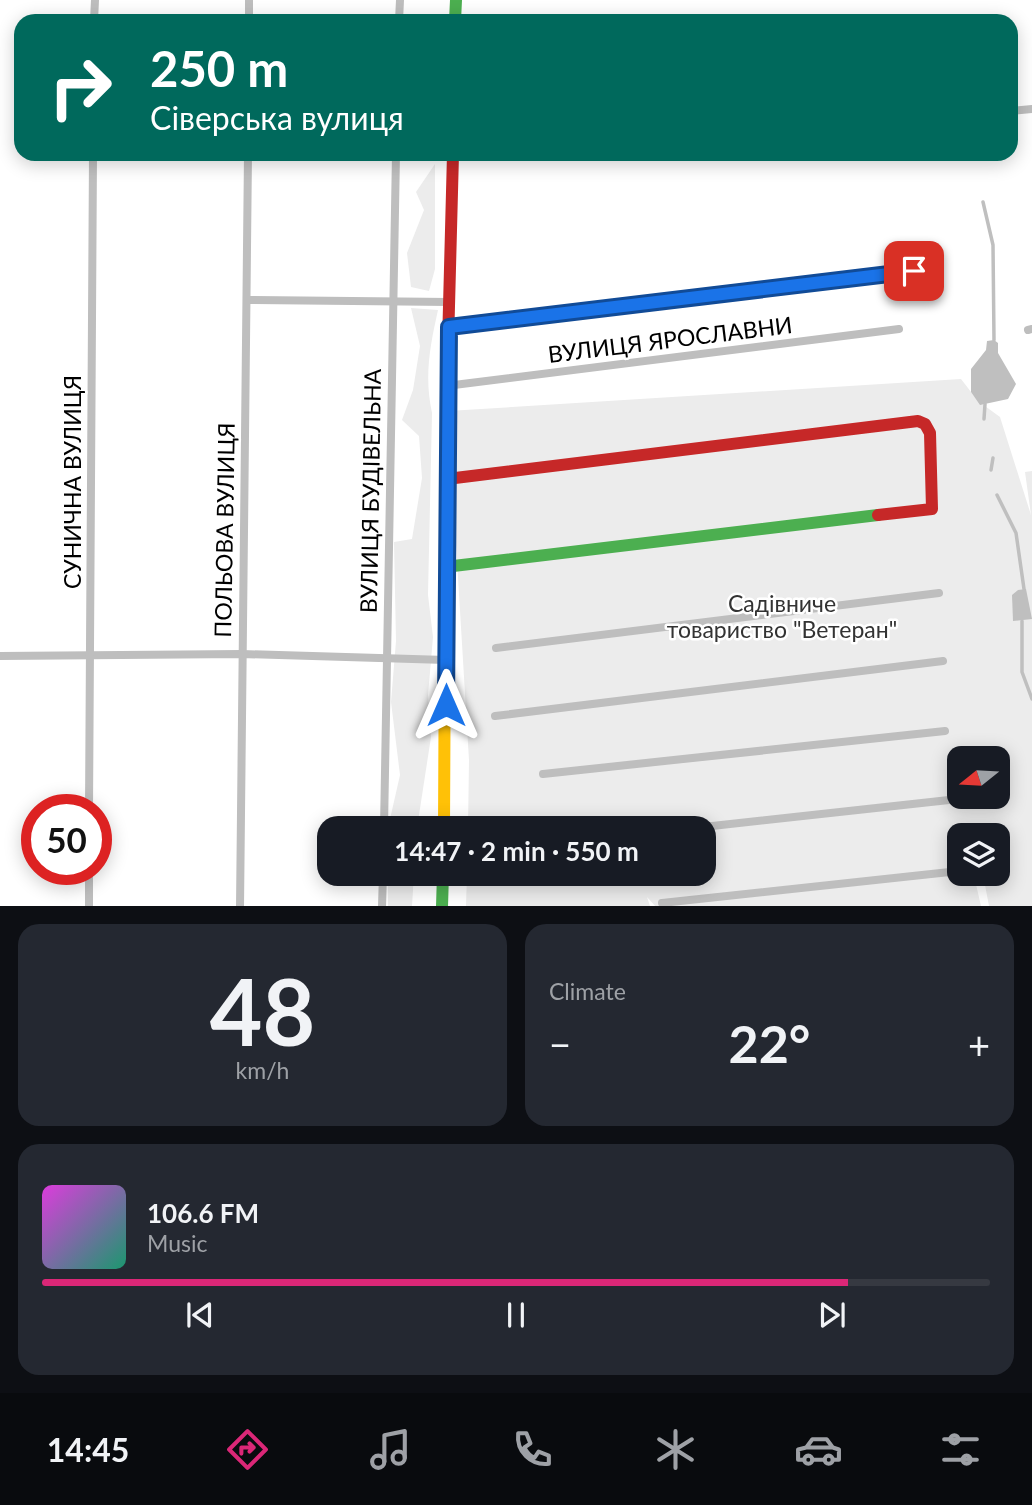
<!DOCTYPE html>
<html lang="en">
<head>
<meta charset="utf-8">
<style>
  :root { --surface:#171b24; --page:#242831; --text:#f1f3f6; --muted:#9ea1a6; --line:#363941; --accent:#db2777 }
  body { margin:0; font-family:Lato,sans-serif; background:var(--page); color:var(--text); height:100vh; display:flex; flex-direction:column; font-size:26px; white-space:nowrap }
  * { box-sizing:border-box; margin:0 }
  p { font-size:23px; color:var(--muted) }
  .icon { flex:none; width:38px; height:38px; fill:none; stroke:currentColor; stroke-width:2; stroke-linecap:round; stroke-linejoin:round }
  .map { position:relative; height:906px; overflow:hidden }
  .sheet { display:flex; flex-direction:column; gap:18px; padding:18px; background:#0d0f14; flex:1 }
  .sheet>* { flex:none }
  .guide { position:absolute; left:14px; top:14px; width:1004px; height:147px; border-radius:21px; box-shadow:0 4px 18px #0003; background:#00695c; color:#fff; overflow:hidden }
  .needle { width:46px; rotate:252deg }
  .tools { position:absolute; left:947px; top:746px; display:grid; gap:14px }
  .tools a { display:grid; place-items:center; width:63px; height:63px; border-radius:14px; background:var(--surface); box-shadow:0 4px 18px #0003; font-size:35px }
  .speed { position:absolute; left:21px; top:794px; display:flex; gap:14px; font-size:35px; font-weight:700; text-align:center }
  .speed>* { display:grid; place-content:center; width:91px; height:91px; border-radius:50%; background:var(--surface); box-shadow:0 4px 18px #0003; line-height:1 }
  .speed .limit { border:10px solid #d22; background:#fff; color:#111 }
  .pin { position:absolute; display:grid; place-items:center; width:60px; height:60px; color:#fff; margin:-30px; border-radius:14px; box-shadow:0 4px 10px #0006 }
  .me { position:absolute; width:77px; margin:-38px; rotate:0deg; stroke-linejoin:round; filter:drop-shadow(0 0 5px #0008) }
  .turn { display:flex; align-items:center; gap:24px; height:147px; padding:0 21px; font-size:32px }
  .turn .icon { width:91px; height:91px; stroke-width:2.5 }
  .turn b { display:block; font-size:49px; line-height:60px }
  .big { font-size:52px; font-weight:700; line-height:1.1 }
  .sheet .tile { flex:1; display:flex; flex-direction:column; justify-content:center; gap:10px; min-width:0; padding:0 24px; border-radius:21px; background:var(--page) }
  .sheet .dial { align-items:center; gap:0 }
  .dial b { font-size:91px; line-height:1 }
  .song { display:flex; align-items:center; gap:21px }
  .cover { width:84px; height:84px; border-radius:10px; background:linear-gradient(135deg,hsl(300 70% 55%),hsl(160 70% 35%)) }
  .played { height:7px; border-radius:4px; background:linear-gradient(90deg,var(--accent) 85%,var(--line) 85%) }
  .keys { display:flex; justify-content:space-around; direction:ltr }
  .heat { display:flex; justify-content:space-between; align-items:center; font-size:38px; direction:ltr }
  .sheet .tiles { flex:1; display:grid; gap:18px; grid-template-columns:1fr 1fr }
  .tile:last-child { grid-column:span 2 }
  .trip { position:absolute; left:317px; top:816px; width:399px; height:70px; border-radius:21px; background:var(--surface); box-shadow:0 4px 18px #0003; font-weight:700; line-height:70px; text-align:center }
  .menu { display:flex; height:112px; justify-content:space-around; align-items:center; background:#090b0e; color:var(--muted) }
  .menu .icon { width:49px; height:49px }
  .menu .on { color:var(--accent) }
  .menu b { font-size:32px; color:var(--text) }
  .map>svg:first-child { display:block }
  .green { fill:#ececec; fill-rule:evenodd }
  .water { fill:#bfbfbf }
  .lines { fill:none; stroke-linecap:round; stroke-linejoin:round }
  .stream { stroke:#bfbfbf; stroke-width:3.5 }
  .street { stroke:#bebebe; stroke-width:8 }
  .fast { stroke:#4caf50; stroke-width:12 }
  .slow { stroke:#ffc107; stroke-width:12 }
  .jam { stroke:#c62828; stroke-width:12 }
  .route-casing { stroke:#114b97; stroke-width:18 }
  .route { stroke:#1a73e8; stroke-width:12 }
  .labels { text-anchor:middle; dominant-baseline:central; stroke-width:5; stroke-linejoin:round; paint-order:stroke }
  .street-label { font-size:23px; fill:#000; stroke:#fff }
  .park-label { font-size:23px; fill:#333; stroke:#fff }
</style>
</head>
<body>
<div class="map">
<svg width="1032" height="907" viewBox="0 0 1032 907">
  <rect width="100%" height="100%" fill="#fff"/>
  <g class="green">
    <polygon points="435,164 435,269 429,291 411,287 407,253 424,210 416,192"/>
    <path d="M411 308 438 310C430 346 424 376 432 413L428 595 433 637 428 695 431 737 417 828H388L400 775 391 702 396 641 394 542 412 539 422 478 419 436 402 420 413 390 420 346Z"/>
    <path d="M961 379 978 401 1000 417 1031 515 1025 472 1032 471V906H989L985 885 991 873H998V835H959V873H983L975 880 981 906 656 907 647 897 650 906H466L467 873H704V828H468L469 760 448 411ZM959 758H998V796H959Z"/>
    <polygon points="388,873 414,873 412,906 388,906"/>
  </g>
  <g class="water">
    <polygon points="994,340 998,343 998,353 1016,384 1008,399 980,405 971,392 971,369 986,350 987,341"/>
    <polygon points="1026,589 1032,619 1013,621 1012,595 1018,590"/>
  </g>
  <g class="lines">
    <g class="stream">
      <polyline points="983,202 993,245 994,340"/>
      <polyline points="984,419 985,404"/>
      <polyline points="991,470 993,458"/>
      <polyline points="997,495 1016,533 1024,589"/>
      <polyline points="1022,621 1022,672 1032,699"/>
    </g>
    <g class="street">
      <polyline points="94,21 95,0"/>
      <polyline points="249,21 249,0"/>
      <polyline points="399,21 400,0"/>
      <polyline points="1012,111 1032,109"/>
      <polyline points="247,300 450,302"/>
      <polyline points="449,327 914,271"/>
      <polyline points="1028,330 1032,329"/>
      <polyline points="446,386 899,329"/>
      <polyline points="496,648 939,593"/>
      <polyline points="0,656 242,654 446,660"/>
      <polyline points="495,716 943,661"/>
      <polyline points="543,774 945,731"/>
      <polyline points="89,810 93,154"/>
      <polyline points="384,828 396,154"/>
      <polyline points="694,828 949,800"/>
      <polyline points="662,903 959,871"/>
      <polyline points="89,907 89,870"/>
      <polyline points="240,907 248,154"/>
      <polyline points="382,907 383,873"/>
    </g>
    <g class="fast">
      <polyline points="455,21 456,0"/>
      <polyline points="445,567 878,515"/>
      <polyline points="442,907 443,873"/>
    </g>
    <polyline class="slow" points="444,828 446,420"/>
    <g class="jam">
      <polyline points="446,420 453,154"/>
      <polyline points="447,479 918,421 925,424 930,433 932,509 878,515"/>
    </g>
  </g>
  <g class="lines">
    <defs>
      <polyline id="route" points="446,705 449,327 914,271"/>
    </defs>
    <use href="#route" class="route-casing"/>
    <use href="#route" class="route"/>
  </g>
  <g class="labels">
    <g class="street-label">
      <text transform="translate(670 339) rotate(-7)">ВУЛИЦЯ ЯРОСЛАВНИ</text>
      <text transform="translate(72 482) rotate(-90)">СУНИЧНА ВУЛИЦЯ</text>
      <text transform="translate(370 491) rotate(-89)">ВУЛИЦЯ БУДІВЕЛЬНА</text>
      <text transform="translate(224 530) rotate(-89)">ПОЛЬОВА ВУЛИЦЯ</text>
    </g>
    <g class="park-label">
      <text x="782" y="603">Садівниче<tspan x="782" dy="26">товариство "Ветеран"</tspan></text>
    </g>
  </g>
</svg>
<div class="tools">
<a><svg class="needle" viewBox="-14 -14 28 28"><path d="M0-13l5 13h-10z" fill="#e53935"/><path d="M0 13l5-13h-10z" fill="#9ea1a6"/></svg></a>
<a><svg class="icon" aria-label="layers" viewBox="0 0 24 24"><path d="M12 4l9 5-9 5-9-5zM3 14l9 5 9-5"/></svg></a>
</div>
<div class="speed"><div class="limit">50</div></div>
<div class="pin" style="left:914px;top:271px;background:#d93025"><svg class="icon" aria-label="arrive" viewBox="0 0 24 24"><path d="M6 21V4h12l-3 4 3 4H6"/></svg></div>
<svg class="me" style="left:446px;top:705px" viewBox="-20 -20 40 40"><path d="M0-17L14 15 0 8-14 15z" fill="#1a73e8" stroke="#fff" stroke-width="4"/></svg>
<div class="trip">14:47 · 2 min · 550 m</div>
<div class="guide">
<div class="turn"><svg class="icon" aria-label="right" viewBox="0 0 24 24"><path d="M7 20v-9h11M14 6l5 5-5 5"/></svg><div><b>250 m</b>Сіверська вулиця</div></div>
</div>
</div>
<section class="sheet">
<div class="tiles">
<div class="tile dial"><b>48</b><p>km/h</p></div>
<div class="tile"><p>Climate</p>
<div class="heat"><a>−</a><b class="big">22°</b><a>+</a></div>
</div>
<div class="tile">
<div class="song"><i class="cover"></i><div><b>106.6 FM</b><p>Music</p></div></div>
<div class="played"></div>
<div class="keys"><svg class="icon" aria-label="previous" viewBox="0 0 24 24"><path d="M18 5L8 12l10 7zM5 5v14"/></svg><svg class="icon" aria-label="pause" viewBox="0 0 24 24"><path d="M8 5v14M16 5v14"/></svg><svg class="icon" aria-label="next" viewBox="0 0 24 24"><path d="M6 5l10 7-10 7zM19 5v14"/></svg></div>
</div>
</div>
</section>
<nav class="menu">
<b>14:45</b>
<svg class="icon on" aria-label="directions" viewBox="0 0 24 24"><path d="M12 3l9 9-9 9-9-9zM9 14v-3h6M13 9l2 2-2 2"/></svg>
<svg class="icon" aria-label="music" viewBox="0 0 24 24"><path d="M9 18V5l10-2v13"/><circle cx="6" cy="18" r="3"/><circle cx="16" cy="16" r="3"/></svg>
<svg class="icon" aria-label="phone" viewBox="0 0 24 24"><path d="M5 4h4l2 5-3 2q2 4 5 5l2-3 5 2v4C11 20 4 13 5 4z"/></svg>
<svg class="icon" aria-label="climate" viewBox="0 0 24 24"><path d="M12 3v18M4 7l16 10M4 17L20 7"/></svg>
<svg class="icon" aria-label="car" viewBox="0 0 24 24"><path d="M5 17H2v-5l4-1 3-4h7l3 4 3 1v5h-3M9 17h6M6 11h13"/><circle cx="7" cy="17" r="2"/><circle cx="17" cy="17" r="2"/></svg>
<svg class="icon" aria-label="filters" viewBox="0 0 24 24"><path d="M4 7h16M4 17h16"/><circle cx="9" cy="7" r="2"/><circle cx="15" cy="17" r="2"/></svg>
</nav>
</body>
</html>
